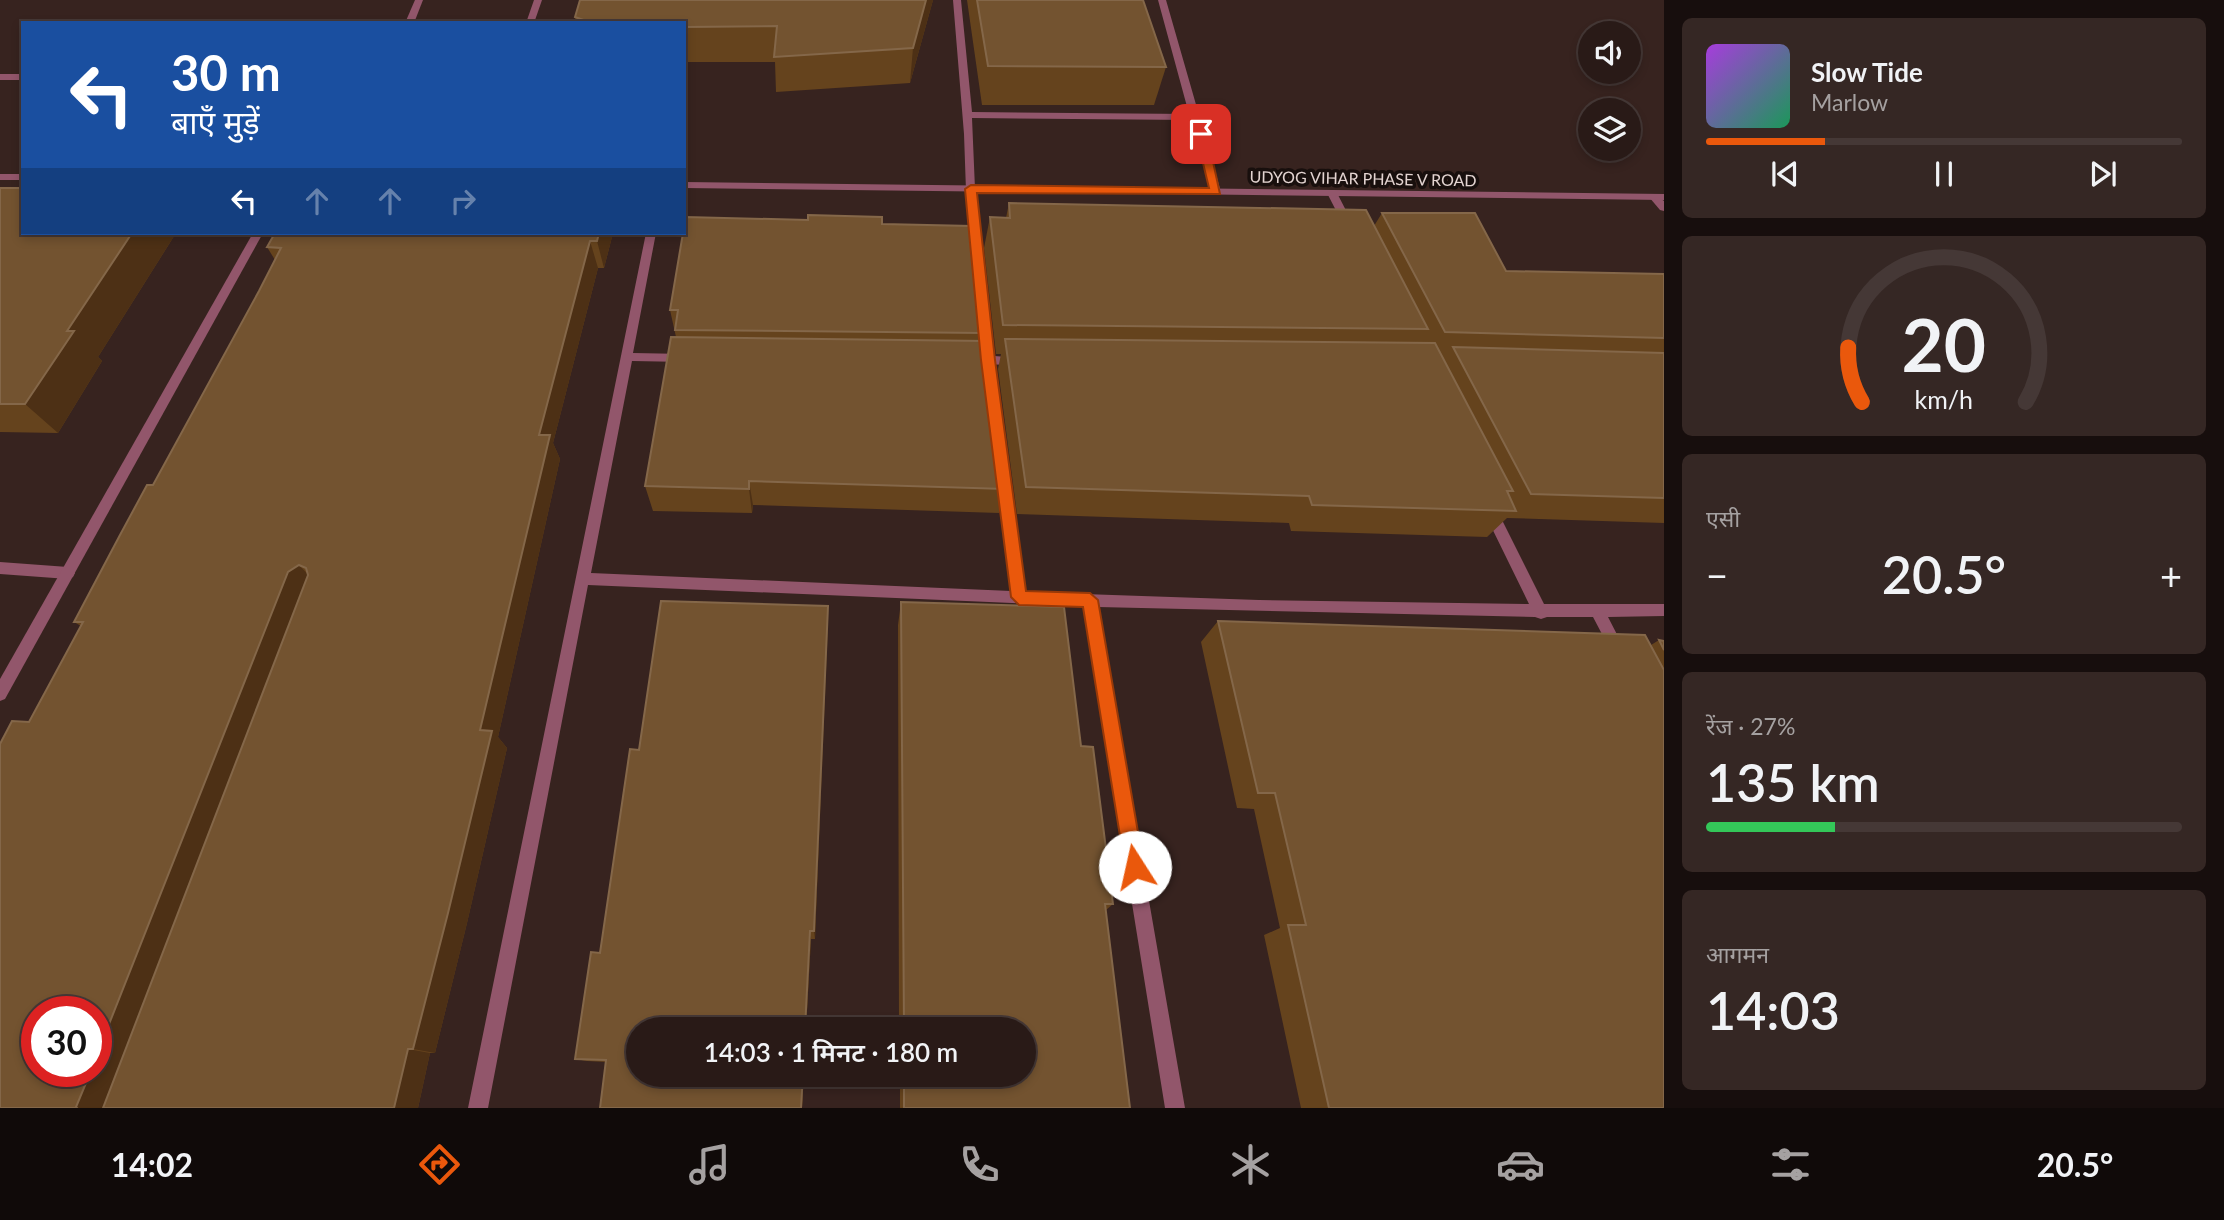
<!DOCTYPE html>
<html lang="hi">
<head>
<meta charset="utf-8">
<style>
  :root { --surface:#291a17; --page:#352724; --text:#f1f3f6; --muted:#a5a1a1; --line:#453836; --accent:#ea580c }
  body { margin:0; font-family:Lato,"Noto Sans Devanagari",sans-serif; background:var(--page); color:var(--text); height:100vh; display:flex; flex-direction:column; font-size:26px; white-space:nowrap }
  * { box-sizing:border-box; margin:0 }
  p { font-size:23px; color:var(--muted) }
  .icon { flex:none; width:38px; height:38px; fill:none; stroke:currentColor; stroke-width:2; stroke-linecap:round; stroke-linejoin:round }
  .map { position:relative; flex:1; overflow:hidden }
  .side { display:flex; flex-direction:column; gap:18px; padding:18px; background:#170e0d; width:560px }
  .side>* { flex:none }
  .hud { position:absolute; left:21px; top:21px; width:665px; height:214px; border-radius:0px; box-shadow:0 4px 10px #0003,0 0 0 2px var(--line); background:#1a4fa0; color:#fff; overflow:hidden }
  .fabs { position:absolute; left:1578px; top:21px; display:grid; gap:14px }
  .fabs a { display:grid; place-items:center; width:63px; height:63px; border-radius:50%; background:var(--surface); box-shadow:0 4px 10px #0003,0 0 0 2px var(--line); font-size:35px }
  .speed { position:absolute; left:21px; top:996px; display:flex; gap:14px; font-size:35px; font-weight:700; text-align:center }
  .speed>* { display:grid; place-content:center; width:91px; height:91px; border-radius:50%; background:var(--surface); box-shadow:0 4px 10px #0003,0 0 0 2px var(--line); line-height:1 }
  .speed .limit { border:10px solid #d22; background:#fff; color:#111 }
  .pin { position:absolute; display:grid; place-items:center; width:60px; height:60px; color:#fff; margin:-30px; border-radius:14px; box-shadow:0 4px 10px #0006 }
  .me { position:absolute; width:77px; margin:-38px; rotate:350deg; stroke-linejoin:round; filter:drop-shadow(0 0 5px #0008) }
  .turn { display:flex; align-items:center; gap:24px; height:147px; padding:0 35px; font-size:32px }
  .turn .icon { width:91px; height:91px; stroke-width:2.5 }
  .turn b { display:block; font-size:49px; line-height:60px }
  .lanes { display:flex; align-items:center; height:66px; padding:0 35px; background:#0003; justify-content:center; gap:35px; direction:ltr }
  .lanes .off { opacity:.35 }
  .big { font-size:52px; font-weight:600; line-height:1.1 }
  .side .widget { flex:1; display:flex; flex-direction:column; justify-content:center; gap:10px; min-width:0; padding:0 24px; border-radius:10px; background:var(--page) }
  .side .dial { align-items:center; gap:0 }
  .dial svg { height:182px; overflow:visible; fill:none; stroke:var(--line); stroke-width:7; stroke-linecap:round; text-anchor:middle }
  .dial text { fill:var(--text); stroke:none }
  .song { display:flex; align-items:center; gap:21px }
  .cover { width:84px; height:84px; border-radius:10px; background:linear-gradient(135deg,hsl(280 70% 55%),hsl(150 70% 35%)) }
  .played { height:7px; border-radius:4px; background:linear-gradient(90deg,var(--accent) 25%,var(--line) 25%) }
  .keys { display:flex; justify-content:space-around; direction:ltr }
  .heat { display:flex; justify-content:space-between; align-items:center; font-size:38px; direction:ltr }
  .charge { height:10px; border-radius:5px; background:linear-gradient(90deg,#34c759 27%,var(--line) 0) }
  .trip { position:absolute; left:626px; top:1017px; width:410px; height:70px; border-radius:35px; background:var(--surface); box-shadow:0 4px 10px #0003,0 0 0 2px var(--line); font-weight:600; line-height:70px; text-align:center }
  .menu { display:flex; height:112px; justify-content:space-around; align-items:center; background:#100a09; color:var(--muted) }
  .menu .icon { width:49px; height:49px }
  .menu .selected { color:var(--accent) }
  .menu b { font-size:32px; color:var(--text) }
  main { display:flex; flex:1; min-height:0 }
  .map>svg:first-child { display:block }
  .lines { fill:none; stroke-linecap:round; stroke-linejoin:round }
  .service { fill:#92566b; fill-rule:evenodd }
  .minor { fill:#92566b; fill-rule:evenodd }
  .tertiary { fill:#92566b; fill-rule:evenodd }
  .wall { fill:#65431d }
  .shaded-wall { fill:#4d3015 }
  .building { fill:#735330; stroke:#846749; stroke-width:2 }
  .route { fill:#ea580c; stroke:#983908; stroke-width:2 }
  .labels { text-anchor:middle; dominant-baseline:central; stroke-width:7; stroke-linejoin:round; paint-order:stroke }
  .far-street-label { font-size:16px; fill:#e3d4d1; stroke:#180f0d }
</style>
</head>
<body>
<main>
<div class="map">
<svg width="1664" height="1108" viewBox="0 0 1664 1108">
  <rect width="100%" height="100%" fill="#37231f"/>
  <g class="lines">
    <g class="service">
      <polygon points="415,0 423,0 414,23 405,23"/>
      <polygon points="534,0 542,0 534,23 526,23"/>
      <polygon points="953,0 961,0 972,112 1189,114 1158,0 1166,0 1199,115 1202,117 1200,119 1221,192 1220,194 1216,195 1211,192 1191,120 972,118 975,189 974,191 966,191 964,134"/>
      <polygon points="86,20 134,20 138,23 82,23"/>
      <rect x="0" y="74" width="23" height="6"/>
      <polygon points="0,562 68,567 73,569 75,573 73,577 68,579 0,574"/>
    </g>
    <g class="minor">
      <polygon points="970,186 975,189 994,356 1023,358 1025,361 1023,364 1019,365 969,364 963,360 969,356 982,356 965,189"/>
      <polygon points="1332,190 1337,193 1354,226 1353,229 1349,230 1344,226 1327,193"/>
      <polygon points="1654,194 1664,201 1664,211 1660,210 1649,197"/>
      <polygon points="253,233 263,233 5,699 0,701 0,679"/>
      <polygon points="646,233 656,233 633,353 686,354 692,358 686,362 632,361 591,573 1011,591 995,472 1002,467 1009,472 1025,592 1259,600 1529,604 1483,510 1485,506 1495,506 1544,604 1664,604 1664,616 1608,617 1625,650 1623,655 1618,657 1613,655 1593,617 1547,617 1541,619 1535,617 1098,607 1185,1108 1165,1108 1084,606 588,585 488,1108 468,1108"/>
    </g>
    <g class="tertiary">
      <rect x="0" y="174" width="23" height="6"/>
      <polygon points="684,182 1664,194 1664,200 684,188"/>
    </g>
  </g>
  <g class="wall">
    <polygon points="933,0 910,83 776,92 775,62 684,62 684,23 576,23 575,17"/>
    <polygon points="967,0 1143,0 1166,67 1154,105 982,105"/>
    <polygon points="0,188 23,233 176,233 98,357 102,361 58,433 0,432"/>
    <polygon points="1009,203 1374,226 1382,213 1506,271 1664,274 1664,523 1507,518 1487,537 1291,531 1289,523 1017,514 998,369 1001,354 996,354 984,248 990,217 1006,218"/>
    <polygon points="882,224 983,333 982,341 1005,489 999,513 753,505 752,513 653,511 645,486 676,337 670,310"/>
    <polygon points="275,233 613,233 604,268 598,268 553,443 560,459 498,737 507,748 467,923 435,1053 430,1053 418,1108 0,1108 29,722 81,626 74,622 153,485 259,291 275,260 267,247"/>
    <polygon points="901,602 1081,746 1113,904 1106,910 1130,1108 900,1108 900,1074 1024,1074 1024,1029 899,1029 898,625"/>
    <polygon points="828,606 815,939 811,939 806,1029 639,1029 639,1074 804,1074 802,1108 600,1108 606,1062 587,1061 575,1059 600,953 639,750"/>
    <polygon points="1218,621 1651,645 1659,640 1664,641 1664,1108 1301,1108 1264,935 1280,928 1254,809 1237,808 1201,642"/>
  </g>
  <g class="shaded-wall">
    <polygon points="926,0 933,0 910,83 913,48"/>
    <polygon points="132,233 176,233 98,357 102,361 58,433 25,404 67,331"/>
    <polygon points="599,233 613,233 604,268 597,241"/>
    <polygon points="590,241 598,268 553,443 560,459 498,737 507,748 467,923 435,1053 413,1049 480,730 539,435"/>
    <polygon points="749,481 753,505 752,513 749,489"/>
    <polygon points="299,565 320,587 117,1108 77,1108 76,1107 91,1071 96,1071 96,1057 288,572"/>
    <polygon points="828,606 828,625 815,939 814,931"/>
    <polygon points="810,931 811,939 806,1029 805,1029"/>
    <polygon points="408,1049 430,1053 418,1108 394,1108"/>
    <polygon points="803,1074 804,1074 802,1108 801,1108"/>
  </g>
  <g class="building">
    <polygon points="580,0 926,0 913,48 774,57 777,26 684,27 684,23 592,23 575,17"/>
    <polygon points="977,0 1143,0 1166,67 988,66"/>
    <polygon points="0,188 23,188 23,233 132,233 67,331 74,331 25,404 0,404"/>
    <polygon points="1009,203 1366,210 1428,329 1003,325 990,217 1010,218"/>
    <polygon points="1382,213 1475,213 1506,271 1664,274 1664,338 1445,332"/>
    <polygon points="808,215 882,217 882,224 972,226 983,333 675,330 678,310 670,310 683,233 684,233 686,217 808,220"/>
    <polygon points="275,233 599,233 597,241 590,241 539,435 550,435 480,730 492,731 448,913 413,1049 408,1049 394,1108 103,1108 308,575 306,568 299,565 288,572 96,1057 96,1012 37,1012 37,1071 91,1071 76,1107 77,1108 0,1108 0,744 12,721 29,722 83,622 74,622 120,535 147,485 153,485 259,291 281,248 267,247"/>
    <polygon points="671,337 986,341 1005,489 749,481 749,489 645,486"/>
    <polygon points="1005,339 1435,343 1513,491 1507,491 1516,511 1312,505 1309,496 1026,487"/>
    <polygon points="1453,347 1664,353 1664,498 1531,494"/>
    <polygon points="661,601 828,606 814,931 810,931 805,1029 639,1029 639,1074 803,1074 801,1108 600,1108 606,1060 575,1059 591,952 600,953 630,749 639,750"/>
    <polygon points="901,602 1064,607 1081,746 1093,747 1113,904 1105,904 1130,1108 904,1108 904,1074 1024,1074 1024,1029 904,1029"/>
    <polygon points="1218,621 1645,635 1664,670 1664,1108 1329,1108 1288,925 1306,925 1275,793 1258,793"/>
    <polygon points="1659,640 1664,641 1664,650"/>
  </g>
  <polygon class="route" points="1201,131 1207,134 1220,194 977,193 995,360 1026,591 1090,593 1098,600 1144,867 1141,874 1135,877 1128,874 1125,867 1083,607 1019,605 1011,597 981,360 965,189 971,185 1209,188 1196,134"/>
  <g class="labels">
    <g class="far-street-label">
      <text transform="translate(1363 178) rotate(1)">UDYOG VIHAR PHASE V ROAD</text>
    </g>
  </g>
</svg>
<div class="fabs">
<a><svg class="icon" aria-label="sound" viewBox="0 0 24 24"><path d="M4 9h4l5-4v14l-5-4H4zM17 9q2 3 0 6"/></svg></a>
<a><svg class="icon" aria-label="layers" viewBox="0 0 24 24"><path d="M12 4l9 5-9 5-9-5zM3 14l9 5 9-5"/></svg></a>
</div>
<div class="speed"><div class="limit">30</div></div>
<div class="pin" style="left:1201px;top:134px;background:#d93025"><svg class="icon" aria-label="arrive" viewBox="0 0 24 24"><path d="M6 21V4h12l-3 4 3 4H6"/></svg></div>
<svg class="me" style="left:1135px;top:867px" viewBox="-20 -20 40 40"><circle r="19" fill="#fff"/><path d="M0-13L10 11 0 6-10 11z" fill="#ea580c"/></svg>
<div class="trip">14:03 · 1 मिनट · 180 m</div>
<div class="hud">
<div class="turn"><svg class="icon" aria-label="left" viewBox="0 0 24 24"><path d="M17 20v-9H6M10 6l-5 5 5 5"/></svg><div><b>30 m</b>बाएँ मुड़ें</div></div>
<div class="lanes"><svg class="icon" aria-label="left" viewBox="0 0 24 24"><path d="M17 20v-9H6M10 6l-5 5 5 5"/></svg><svg class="icon off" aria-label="ahead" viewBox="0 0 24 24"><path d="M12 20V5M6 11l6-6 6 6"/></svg><svg class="icon off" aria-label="ahead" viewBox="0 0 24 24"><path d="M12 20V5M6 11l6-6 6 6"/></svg><svg class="icon off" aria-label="right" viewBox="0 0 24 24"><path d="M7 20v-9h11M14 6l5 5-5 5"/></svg></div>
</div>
</div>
<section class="side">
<div class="widget">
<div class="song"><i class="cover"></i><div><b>Slow Tide</b><p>Marlow</p></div></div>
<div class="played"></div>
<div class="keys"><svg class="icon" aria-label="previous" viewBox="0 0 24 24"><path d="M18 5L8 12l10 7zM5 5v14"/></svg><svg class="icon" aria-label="pause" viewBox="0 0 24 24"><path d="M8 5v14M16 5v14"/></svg><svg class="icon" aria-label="next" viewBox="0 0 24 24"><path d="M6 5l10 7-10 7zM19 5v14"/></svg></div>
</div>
<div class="widget dial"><svg viewBox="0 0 100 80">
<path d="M14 69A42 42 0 1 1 86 69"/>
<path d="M14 69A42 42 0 0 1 8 45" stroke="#ea580c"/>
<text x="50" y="56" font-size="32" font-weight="700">20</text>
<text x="50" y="72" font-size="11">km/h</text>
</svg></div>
<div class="widget"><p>एसी</p>
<div class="heat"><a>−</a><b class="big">20.5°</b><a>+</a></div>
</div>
<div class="widget"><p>रेंज · 27%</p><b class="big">135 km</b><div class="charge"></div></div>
<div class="widget"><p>आगमन</p><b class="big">14:03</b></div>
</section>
</main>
<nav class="menu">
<b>14:02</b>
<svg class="icon selected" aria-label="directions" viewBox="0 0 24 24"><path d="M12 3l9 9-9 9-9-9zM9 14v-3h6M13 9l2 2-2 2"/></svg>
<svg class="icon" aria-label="music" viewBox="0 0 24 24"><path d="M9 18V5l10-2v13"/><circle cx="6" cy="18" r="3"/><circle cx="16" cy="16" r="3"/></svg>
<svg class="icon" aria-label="phone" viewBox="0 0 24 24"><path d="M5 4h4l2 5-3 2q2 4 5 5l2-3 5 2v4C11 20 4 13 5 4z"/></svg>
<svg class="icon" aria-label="climate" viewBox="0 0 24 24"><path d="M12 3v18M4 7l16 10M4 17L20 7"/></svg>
<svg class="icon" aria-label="car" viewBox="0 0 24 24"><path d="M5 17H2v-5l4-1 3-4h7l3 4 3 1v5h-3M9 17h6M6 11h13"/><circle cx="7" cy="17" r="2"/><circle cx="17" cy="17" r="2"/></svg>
<svg class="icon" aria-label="filters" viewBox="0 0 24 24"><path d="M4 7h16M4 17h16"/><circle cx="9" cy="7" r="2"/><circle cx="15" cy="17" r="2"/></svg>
<b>20.5°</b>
</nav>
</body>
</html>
